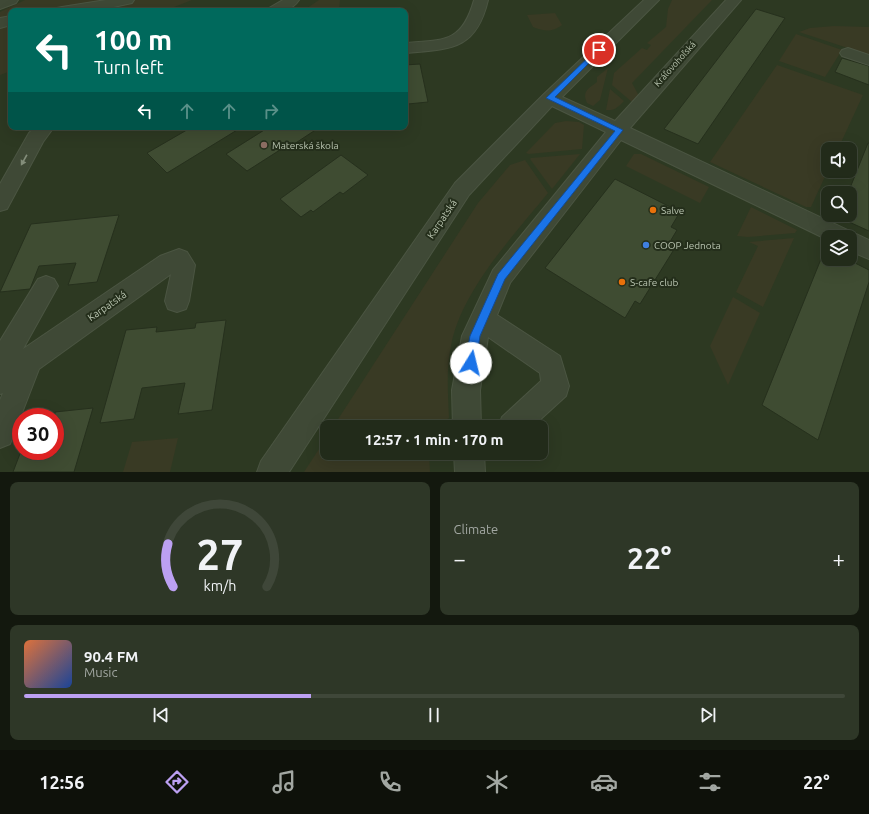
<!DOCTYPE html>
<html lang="en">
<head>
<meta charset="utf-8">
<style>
  :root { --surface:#222b1a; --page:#2e3727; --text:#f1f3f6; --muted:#a2a7a2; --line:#3f4739; --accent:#bca0f2 }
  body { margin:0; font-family:Ubuntu,sans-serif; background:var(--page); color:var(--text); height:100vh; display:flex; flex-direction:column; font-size:15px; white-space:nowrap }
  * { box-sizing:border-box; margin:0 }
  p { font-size:13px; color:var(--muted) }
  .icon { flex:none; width:22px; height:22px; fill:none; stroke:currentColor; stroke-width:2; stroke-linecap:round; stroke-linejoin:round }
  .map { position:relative; height:472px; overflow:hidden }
  .panel { display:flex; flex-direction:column; gap:10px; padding:10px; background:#13180e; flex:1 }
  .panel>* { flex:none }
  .guide { position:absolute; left:8px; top:8px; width:400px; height:122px; border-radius:8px; box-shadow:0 4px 16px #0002,0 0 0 1px var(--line); background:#00695c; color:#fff; overflow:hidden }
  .controls { position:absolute; left:821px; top:142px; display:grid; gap:8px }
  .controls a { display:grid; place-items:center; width:36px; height:36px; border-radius:8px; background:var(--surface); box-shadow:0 4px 16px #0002,0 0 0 1px var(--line); font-size:20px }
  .speed { position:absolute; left:12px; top:408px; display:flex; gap:8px; font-size:20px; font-weight:700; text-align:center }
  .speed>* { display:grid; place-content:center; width:52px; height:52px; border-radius:50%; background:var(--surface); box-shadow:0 4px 16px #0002,0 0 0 1px var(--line); line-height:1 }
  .speed .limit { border:6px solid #d22; background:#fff; color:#111 }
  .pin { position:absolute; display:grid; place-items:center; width:34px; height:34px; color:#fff; margin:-17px; border:2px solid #fff; border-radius:50%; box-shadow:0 1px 4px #0007 }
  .me { position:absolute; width:44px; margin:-22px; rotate:9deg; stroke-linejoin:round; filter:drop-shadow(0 0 3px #0008) }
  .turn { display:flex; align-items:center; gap:14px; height:84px; padding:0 20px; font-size:18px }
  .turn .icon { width:52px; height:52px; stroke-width:2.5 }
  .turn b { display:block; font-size:28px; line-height:34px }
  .lanes { display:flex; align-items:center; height:38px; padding:0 20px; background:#0003; justify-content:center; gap:20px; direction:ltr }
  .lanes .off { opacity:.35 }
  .big { font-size:30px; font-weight:700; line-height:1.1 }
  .panel .tile { flex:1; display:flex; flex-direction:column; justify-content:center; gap:6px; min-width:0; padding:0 14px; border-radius:8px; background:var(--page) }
  .panel .dial { align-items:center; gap:0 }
  .dial svg { height:104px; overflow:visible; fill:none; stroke:var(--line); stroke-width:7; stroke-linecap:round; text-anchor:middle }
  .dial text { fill:var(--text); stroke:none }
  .song { display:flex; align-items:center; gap:12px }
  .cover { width:48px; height:48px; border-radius:6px; background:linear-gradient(135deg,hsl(20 70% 55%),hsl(220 70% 35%)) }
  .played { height:4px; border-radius:2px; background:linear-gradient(90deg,var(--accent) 35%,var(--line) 35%) }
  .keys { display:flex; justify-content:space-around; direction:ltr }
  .heat { display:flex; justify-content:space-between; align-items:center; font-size:22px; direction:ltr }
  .panel .tiles { flex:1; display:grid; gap:10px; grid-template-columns:1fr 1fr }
  .tile:last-child { grid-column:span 2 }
  .trip { position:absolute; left:320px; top:420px; width:228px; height:40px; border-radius:8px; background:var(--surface); box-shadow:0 4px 16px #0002,0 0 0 1px var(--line); font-weight:700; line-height:40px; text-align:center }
  .dock { display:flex; height:64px; justify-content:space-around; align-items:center; background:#0e110a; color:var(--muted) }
  .dock .icon { width:28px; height:28px }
  .dock .selected { color:var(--accent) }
  .dock b { font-size:18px; color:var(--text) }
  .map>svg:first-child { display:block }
  .green { fill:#393a24 }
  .building { fill:#3f4c32; stroke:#26301d }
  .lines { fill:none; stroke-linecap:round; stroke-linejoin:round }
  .minor-casing { stroke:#4b5542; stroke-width:2 }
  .minor { fill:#3f4936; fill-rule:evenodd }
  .oneway { fill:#838d7a }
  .route { fill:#1a73e8; stroke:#114b97 }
  .education-dot { fill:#8d6e63; stroke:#242e1b; stroke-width:1.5 }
  .food-dot { fill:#e8710a; stroke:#242e1b; stroke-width:1.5 }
  .shop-dot { fill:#3f7fe0; stroke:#242e1b; stroke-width:1.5 }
  .labels { text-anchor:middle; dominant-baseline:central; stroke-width:4; stroke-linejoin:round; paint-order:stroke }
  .far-street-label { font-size:9px; fill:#bac5b1; stroke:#242e1b }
  .poi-label { font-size:10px; fill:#bac5b1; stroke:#242e1b; text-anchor:start }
  .street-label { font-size:10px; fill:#bac5b1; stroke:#242e1b }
</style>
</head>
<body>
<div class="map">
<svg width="869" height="472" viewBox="0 0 869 472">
  <rect width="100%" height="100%" fill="#2d3922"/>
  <g class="green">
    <polygon points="25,0 192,0 164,11 11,11 11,71 0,75 0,12"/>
    <polygon points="319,0 340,0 339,11 303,11"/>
    <polygon points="672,0 712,0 632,83 639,96 632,102 612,85 614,73 642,48 647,50 651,45 647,43 666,27 668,9"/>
    <path d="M555 13 562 25C551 33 544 31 533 27L527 15Z"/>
    <polygon points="834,26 869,27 869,55 799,32 810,28"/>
    <polygon points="796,34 842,50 825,77 779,61"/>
    <polygon points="777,65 863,95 838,149 828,149 828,170 811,207 806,207 710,162"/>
    <path d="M608 68 600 100 593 106 587 103C582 91 588 89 597 82V77Z"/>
    <path d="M610 89 624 101C618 107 615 111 606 110Z"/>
    <polygon points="566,121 579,122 584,125 582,149 529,154 526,153 555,123"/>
    <polygon points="580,154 552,189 530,159 531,158"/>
    <polygon points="634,154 641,154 709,187 700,203 626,166"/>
    <path d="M525 160 548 193C513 236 461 291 451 346 446 369 448 395 449 418L436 427H333L478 203 510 165Z"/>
    <polygon points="751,207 797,230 795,233 748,237 737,236"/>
    <polygon points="794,238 763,307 736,292 758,246 749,242"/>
    <polygon points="733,297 760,313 728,385 710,346"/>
    <polygon points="327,437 327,453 429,453 430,472 304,472"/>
    <polygon points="178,438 170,472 123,472 132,442"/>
  </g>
  <g class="building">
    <polygon points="756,9 785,18 698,144 664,129"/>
    <polygon points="842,58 869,66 869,85 835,72"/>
    <polygon points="420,64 428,102 408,104 405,86 405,65"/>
    <polygon points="192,127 242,127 167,173 147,153"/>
    <polygon points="269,127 320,127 285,150 283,148 247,171 226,154"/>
    <polygon points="868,143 869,143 869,231 838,217 839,215 850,215 850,193 848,193"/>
    <polygon points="341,155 368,175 343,194 340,192 313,212 311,210 301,217 280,199"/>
    <polygon points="615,179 680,212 671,227 677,230 671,240 678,243 640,304 635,301 625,318 545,268"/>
    <polygon points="119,215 97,282 68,285 76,263 39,266 30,289 0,292 31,224"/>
    <polygon points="821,259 847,259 869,270 869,282 818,440 762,405"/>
    <polygon points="226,320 212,410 178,414 185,383 142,388 134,419 100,423 126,330 157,327 156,332 195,328 196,323"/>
    <polygon points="93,408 74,472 13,472 21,451 55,451 55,412"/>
  </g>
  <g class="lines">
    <defs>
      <g id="minor">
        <polygon points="0,0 18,0 16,3 0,9"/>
        <polygon points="106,0 134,0 132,3 95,11 55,11 57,8 62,7"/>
        <path d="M283 0H299C291 12 280 11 267 11L269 8Z"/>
        <path d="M474 0H488C476 51 450 49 405 53V43C444 40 462 43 474 0Z"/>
        <polygon points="644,0 659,0 562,97 615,121 726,0 741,0 630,128 869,240 869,259 850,251 850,237 828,237 828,240 621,140 510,283 497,315 560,356 569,386 566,396 532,427 498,427 502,417 541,381 540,373 488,337 480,390 481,427 453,427 452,390 462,336 493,270 606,132 552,106 469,195 289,472 257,472 261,461 455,183 544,94"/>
        <polygon points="11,16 11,25 0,28 0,18"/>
        <polygon points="848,48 869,55 869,65 842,56 840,53 842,50"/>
        <polygon points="35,127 54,127 43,142 7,209 0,211 0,184 29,133"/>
        <polygon points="179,249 187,252 195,265 189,301 186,309 177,312 168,309 165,301 171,274 39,369 10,444 0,448 0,400 3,393 0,394 0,341 38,279 46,276 54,279 58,286 23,349 160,256"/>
        <polygon points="454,453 484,453 485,472 455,472"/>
      </g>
    </defs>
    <use href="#minor" class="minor-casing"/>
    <use href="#minor" class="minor"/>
  </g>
  <defs><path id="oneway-solid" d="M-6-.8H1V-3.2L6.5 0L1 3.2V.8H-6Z"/></defs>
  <use class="oneway" href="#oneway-solid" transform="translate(24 160) rotate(119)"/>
  <polygon class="route" points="597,49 602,50 555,97 623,130 505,279 480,336 476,363 474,367 471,369 467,367 465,363 470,336 498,274 615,131 546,98"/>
  <circle class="education-dot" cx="264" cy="145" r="4"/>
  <g class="food-dot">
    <circle cx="653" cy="210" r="4"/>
    <circle cx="622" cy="282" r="4"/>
  </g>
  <circle class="shop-dot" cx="646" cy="245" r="4"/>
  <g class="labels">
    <g class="far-street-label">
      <text transform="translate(675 64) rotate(-48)">Kráľovohoľská</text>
    </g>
    <g class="poi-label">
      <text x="272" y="145">Materská škola</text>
      <text x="661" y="210">Salve</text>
      <text x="654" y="245">COOP Jednota</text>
      <text x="630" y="282">S-cafe club</text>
    </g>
    <g class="street-label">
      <text transform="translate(442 219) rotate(-56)">Karpatská</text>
      <text transform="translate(107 306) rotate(-35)">Karpatská</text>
    </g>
  </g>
</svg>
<div class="controls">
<a><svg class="icon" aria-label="sound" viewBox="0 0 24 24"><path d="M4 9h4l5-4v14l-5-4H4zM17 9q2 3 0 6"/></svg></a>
<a><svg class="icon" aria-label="search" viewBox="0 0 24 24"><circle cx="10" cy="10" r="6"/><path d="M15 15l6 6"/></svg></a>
<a><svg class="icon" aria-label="layers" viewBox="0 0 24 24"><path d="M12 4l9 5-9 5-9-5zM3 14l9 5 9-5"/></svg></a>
</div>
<div class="speed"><div class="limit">30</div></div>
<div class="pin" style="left:599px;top:50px;background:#d93025"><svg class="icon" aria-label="arrive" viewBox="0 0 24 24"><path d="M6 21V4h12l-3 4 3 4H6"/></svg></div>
<svg class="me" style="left:471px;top:363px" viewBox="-20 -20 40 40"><circle r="19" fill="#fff"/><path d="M0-13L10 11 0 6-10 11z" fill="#1a73e8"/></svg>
<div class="trip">12:57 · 1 min · 170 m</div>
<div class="guide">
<div class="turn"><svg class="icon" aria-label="left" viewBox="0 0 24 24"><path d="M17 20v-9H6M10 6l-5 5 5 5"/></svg><div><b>100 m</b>Turn left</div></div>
<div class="lanes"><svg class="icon" aria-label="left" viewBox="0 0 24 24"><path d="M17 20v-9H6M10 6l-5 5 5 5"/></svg><svg class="icon off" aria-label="ahead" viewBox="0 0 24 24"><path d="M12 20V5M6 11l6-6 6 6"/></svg><svg class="icon off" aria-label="ahead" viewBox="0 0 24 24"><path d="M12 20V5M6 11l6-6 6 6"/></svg><svg class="icon off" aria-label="right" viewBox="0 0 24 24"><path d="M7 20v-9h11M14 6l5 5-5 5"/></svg></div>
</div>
</div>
<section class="panel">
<div class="tiles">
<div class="tile dial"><svg viewBox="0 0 100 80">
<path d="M14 69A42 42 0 1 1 86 69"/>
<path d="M14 69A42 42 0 0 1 10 36" stroke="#bca0f2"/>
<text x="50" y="56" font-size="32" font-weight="700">27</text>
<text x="50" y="72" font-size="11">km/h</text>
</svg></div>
<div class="tile"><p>Climate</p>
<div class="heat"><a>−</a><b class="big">22°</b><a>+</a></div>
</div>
<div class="tile">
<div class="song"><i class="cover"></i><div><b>90.4 FM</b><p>Music</p></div></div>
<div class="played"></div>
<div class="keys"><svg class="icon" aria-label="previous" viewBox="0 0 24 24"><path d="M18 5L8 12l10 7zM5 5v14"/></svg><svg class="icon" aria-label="pause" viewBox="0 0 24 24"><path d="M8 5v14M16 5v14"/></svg><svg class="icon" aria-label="next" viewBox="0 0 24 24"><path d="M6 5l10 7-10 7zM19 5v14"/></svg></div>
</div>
</div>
</section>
<nav class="dock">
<b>12:56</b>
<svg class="icon selected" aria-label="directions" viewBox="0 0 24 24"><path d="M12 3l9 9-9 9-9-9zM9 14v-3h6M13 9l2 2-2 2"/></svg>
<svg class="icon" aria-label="music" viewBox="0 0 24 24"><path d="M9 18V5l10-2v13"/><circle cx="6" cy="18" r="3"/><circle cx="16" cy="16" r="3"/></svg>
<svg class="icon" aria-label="phone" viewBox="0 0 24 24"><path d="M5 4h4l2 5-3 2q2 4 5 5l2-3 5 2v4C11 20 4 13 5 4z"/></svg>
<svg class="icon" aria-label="climate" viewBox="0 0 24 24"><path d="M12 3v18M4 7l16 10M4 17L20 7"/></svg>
<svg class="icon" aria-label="car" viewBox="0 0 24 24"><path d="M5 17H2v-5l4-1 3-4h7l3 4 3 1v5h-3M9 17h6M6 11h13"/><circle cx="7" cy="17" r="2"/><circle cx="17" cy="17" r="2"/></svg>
<svg class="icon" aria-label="filters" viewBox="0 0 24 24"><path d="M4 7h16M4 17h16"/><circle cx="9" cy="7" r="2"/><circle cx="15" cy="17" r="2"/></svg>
<b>22°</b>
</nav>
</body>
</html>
